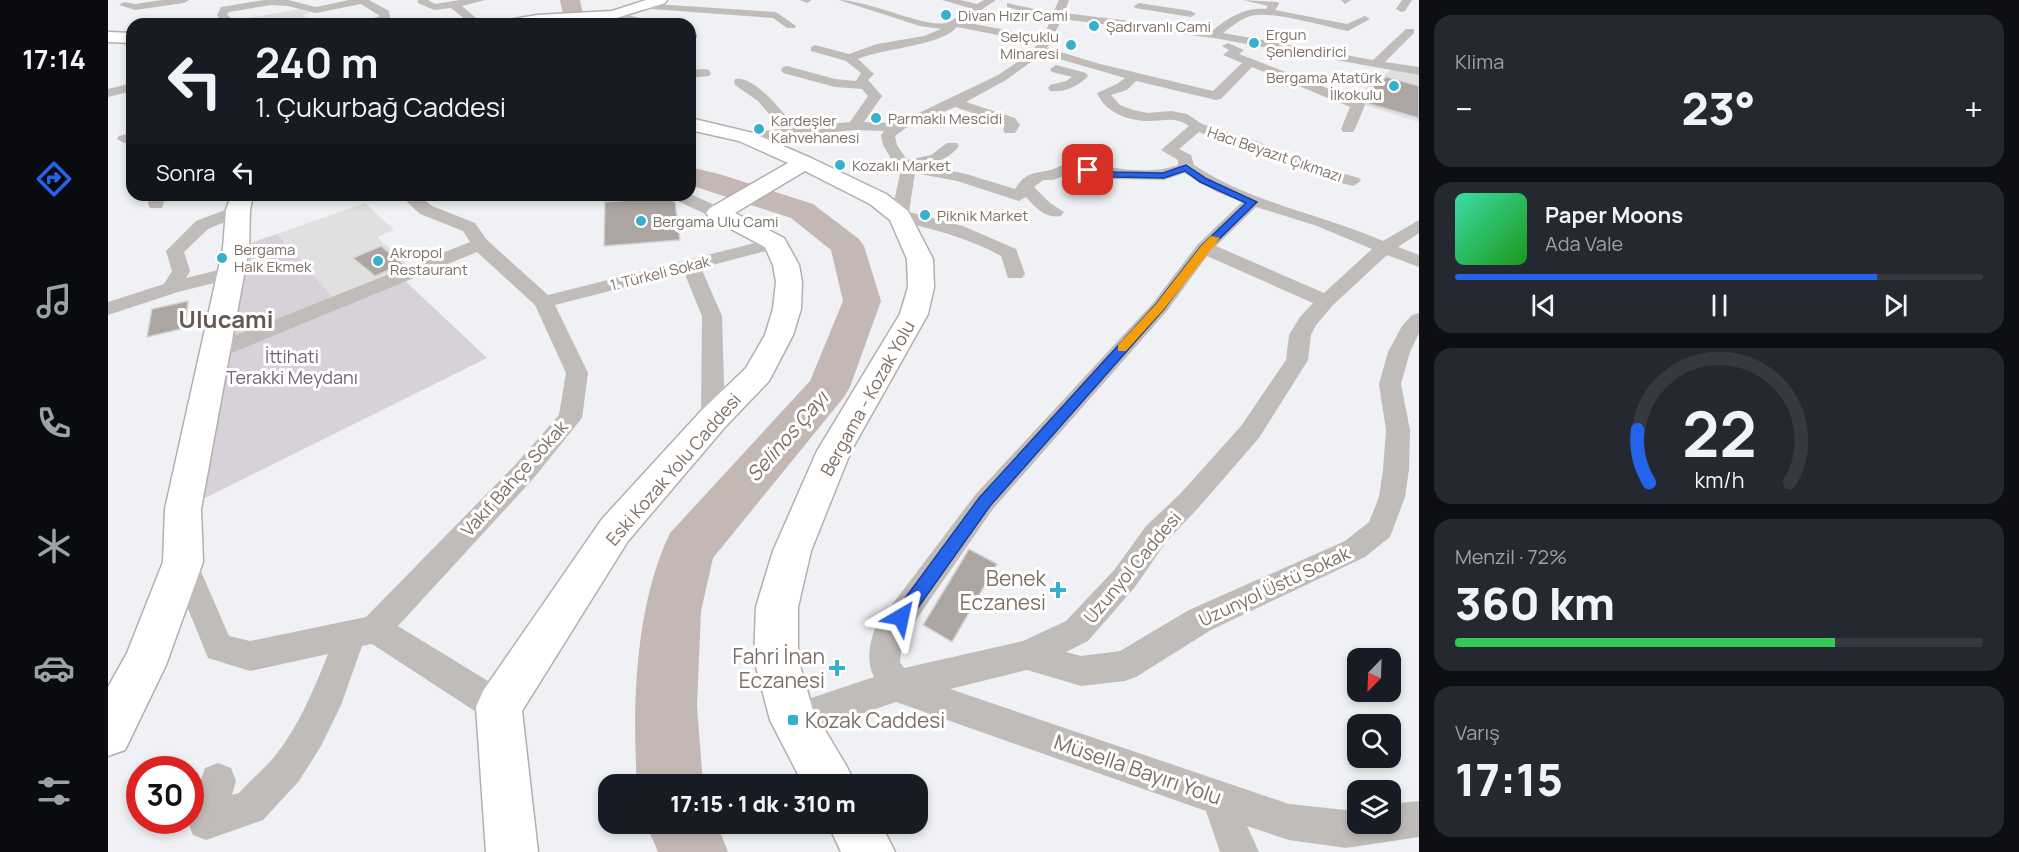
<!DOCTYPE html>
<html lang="tr">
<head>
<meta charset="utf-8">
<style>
  :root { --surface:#171b24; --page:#242831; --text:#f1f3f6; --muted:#9ea1a6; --line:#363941; --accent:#2563eb }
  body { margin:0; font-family:Manrope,sans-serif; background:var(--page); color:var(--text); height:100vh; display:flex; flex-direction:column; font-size:22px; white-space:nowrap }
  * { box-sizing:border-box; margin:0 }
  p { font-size:20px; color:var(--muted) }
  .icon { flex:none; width:33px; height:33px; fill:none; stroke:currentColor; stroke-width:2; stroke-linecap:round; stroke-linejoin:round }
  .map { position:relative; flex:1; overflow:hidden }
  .drawer { display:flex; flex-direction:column; gap:15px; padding:15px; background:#0d0f14; width:600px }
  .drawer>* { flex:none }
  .top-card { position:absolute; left:18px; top:18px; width:570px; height:183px; border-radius:18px; box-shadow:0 3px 9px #0003; background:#171b24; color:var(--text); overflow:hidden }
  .needle { width:39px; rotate:203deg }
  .fabs { position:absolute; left:1239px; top:648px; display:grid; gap:12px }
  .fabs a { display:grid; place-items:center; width:54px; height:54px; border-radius:12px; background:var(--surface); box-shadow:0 3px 9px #0003; font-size:30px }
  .speed { position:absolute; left:18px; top:756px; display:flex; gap:12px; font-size:30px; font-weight:700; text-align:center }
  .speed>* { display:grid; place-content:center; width:78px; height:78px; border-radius:50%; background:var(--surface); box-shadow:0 3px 9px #0003; line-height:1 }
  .speed .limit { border:9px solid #d22; background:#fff; color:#111 }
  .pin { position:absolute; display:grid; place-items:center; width:51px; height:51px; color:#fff; margin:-26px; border-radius:12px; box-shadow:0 3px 9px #0006 }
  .me { position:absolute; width:66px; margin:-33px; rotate:36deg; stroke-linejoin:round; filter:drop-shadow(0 0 4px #0008) }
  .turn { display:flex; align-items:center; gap:21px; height:126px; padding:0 30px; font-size:27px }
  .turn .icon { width:78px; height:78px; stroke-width:2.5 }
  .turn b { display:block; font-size:42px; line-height:51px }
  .then { display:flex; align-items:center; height:57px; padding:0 30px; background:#0003; gap:12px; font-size:22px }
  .big { font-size:45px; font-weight:800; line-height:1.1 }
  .drawer .widget { flex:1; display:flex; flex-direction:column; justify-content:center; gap:9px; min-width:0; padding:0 21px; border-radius:18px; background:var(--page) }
  .drawer .dial { align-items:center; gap:0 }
  .dial svg { height:156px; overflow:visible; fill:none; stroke:var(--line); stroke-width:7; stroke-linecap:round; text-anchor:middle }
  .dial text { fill:var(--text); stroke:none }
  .song { display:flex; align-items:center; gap:18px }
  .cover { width:72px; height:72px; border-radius:9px; background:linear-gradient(135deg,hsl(160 70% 55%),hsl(120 70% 35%)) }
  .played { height:6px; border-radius:3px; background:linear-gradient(90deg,var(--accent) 80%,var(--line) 80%) }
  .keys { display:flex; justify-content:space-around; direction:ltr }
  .heat { display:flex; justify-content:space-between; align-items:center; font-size:33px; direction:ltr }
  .charge { height:9px; border-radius:4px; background:linear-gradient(90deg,#34c759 72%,var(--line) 0) }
  .trip { position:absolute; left:490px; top:774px; width:330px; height:60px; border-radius:18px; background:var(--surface); box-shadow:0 3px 9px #0003; font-weight:800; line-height:60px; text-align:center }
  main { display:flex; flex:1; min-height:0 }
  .tab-bar { display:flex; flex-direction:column; width:108px; justify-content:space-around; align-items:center; background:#090b0e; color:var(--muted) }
  .tab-bar .icon { width:42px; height:42px }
  .tab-bar .selected { color:var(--accent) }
  .tab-bar b { font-size:27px; color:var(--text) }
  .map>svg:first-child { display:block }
  .built { fill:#e1e0e1 }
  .green { fill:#d7d2da }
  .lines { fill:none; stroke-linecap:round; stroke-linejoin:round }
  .river { fill:#c3b8b4; fill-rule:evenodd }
  .building { fill:#ada5a1; stroke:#d3d3d5; stroke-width:1.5 }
  .secondary-casing { stroke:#b5afab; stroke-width:3 }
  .minor { fill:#c0bcb9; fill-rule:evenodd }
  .secondary { fill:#fff; fill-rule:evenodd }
  .route { fill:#2563eb; stroke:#184099; stroke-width:1.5 }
  .slow { fill:#f59e0b }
  .poi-dot { fill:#37b0ce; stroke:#fff; stroke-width:2 }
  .labels { text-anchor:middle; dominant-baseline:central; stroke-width:6; stroke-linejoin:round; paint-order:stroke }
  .far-poi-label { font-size:15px; fill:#7e7066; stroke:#fff; text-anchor:start }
  .far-street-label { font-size:15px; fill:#7e7066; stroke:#fff }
  .park-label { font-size:18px; fill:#726476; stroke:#fff }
  .street-label { font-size:18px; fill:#7e7066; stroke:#fff }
  .water-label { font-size:20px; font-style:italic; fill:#826e67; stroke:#fff }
  .near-poi-label { font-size:21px; fill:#7e7066; stroke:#fff; text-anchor:end }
  .near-street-label { font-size:21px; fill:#7e7066; stroke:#fff }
  .district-label { font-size:24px; font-weight:bold; fill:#645a53; stroke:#fff }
</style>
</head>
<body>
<main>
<nav class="tab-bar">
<b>17:14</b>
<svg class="icon selected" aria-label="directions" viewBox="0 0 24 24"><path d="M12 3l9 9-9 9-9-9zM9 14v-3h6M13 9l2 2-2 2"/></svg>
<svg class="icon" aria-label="music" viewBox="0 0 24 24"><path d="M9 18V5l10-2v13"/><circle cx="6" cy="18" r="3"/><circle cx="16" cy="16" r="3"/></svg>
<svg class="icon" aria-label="phone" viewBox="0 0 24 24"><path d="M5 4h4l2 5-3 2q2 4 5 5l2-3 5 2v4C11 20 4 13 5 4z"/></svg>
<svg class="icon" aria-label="climate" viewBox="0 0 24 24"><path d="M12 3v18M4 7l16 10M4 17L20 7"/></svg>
<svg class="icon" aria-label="car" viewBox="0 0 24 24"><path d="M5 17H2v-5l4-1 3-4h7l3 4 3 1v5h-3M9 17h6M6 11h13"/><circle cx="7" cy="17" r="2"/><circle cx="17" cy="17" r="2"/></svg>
<svg class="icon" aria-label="filters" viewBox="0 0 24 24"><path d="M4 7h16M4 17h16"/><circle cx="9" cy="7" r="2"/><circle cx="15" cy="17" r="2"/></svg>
</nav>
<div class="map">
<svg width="1311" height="852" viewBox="0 0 1311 852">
  <rect width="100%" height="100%" fill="#f0f1f4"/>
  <g class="built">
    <polygon points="198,8 207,11 195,15 211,24 126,24 140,18"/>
    <polygon points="1286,68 1311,71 1311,122 1240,100"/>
    <polygon points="257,203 286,230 269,237 306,271 229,302 169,234"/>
  </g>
  <polygon class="green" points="169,234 229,302 292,276 379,358 75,509 128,248"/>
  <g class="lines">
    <g class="river">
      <polygon points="452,0 472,0 477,24 457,24"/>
      <path d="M582 167 611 174 705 204 751 239 756 246 773 301 742 387 736 397 605 558 593 611 589 706 595 784H529C524 705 527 606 562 533L702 381 735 301 723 250 683 218 582 185Z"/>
      <polygon points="538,824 609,824 620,852 550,852"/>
    </g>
  </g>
  <g class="building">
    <polygon points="1279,77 1311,86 1311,118 1258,103 1249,97"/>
    <polygon points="560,197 567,202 572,240 496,246 497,202"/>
    <polygon points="273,246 295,264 267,276 245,258"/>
    <polygon points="80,301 77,328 39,337 44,309"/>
    <polygon points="861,549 889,564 844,642 815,625"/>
  </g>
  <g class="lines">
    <defs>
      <g id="secondary">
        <polygon points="538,0 559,0 557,3 505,19 392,24 395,21 429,15 504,11"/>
        <polygon points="0,32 24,33 24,43 0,42"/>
        <polygon points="582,118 645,133 703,158 778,194 800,211 825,259 826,287 820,314 743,451 703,551 690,607 690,659 705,710 739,767 747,784 695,784 662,720 646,659 648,607 665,551 709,451 792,314 800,287 799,259 782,220 762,204 697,171 627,213 676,238 691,265 694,282 693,309 685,335 661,381 617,427 520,541 414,711 430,852 378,852 368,707 375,691 494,519 593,411 638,368 657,335 665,309 668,282 665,265 657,247 602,218 598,213 602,208 680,163 631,141 582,130"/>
        <polygon points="123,195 145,195 142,210 141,248 93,509 95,562 58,665 17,750 0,756 0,687 19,653 55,562 57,509 115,248 118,210"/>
        <polygon points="720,824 773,824 787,852 733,852"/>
      </g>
    </defs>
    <use href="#secondary" class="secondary-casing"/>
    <g class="minor">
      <polygon points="54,0 81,0 76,3 27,10 11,5 16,2 27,4"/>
      <polygon points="156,0 180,0 208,7 241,0 261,0 281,11 282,18 266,24 247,24 272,16 253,4 208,13 180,6 163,5 121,12 119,15 131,24 114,23 109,15 113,7"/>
      <polygon points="310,0 320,0 327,4 352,0 377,0 354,6 375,24 363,24 343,8 326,10 310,3"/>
      <polygon points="692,0 704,0 699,3"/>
      <path d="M731 0C760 0 817 28 838 23 844 22 855 12 862 8L834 0H852L869 4 876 0H888L855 22 935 37 943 19 899 7V3L945 13 951 0H961L956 13 1104 31C1120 18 1136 7 1158 9L1160 6 1135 0 1170 2 1171 4 1167 10 1239 24 1257 16 1262 19 1240 31C1217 27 1163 10 1143 16 1132 19 1123 27 1115 33L1265 60 1298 29H1306V33L1277 62 1311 67V75L1106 38 954 19 939 48 992 64 1105 91 1134 63 1115 55 1121 50 1114 46 1120 43 1136 50 1131 54 1255 102 1257 105 1247 129 1245 132H1235L1233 129 1242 107 1144 67 1113 99 1108 100 1028 81 1019 90 1003 95 1012 105 1025 110 1040 113 1063 111 1079 114 1094 124 1151 142 1195 162 1251 178 1253 181 1245 186C1192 173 1143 149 1091 132L1071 149 1083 155 1086 165C1143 203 1213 214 1275 241L1311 220V233L1290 247 1311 255V267L1279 255 1225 305 1208 325 1203 335 1200 360 1151 438 1091 507 1058 542 1027 587 980 641 958 652 973 656 1012 651 1081 610 1237 541 1261 522 1271 497 1275 470 1278 430 1271 384 1280 352 1294 326 1304 315 1311 313V333L1302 352 1293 384 1302 430 1301 470 1297 497 1282 537 1257 557 1103 630 1028 677 1017 681 973 686 919 670 842 689 1181 804 1238 810 1250 809V824H1282V804L1311 801V837L1238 848 1181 840 1139 826 1151 852H1112L1098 811 788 702 685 737 673 732 668 720 673 708 766 677C758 661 761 643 768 626L867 495 1045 303 1090 244 1134 202 1109 192 1076 173 1056 180 1006 179 960 174 945 180H935L926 187 942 203 956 212 953 216C938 219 928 208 918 197L911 201 849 181 807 173 801 212 855 226 908 249 917 274 914 278H900L893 256C859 237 824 229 786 220L783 216 792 174 775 145 773 135 776 131 746 130 638 141 631 137 638 133 674 129 650 101 627 85 626 82 627 79C647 75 676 114 688 128L742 122 760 96 754 89 727 87 675 73 673 70 675 67 679 66 727 79 748 81 753 73 738 61 703 51V47L707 45 741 54 769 44 816 36 833 29 812 26ZM849 27 931 43 917 57 890 75 815 111 786 123 756 122 774 96 760 80 766 74 750 59C776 48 833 46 849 27ZM934 54 1017 78 1009 84 989 93C997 112 1020 121 1040 121 1056 121 1067 116 1081 126L1053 150 1070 160V165C1034 178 997 163 959 164 952 165 948 169 942 170 924 174 918 172 907 189L858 174 816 165C830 162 842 158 851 146L849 143H839L823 155 799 160 789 145 787 136 798 128 847 107 897 124 895 130 897 133H907L912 125 907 118 858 102 898 80ZM1148 207 1209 226 1264 249 1216 293 1108 246ZM1099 256 1205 303 1192 317 1181 335 1178 360 1133 426 1073 493 1038 526 1007 569 958 621 915 641 796 668 792 662 794 640 885 509 1059 311Z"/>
      <polygon points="1233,0 1243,0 1237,4"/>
      <polygon points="1294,0 1304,0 1297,11 1293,12 1288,9"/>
      <polygon points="533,3 668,12 688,26 687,28 679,28 665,18 529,8 528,6"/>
      <polygon points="1031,3 1083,11 1088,14 1083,17 1027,8 1026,6"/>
      <polygon points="505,12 551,22 552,24 532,24 501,17 500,15"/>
      <polygon points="582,32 589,34 589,38 582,39"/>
      <path d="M948 65 978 73 980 76C971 86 956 93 942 91L940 88 942 85 958 81 964 77 944 72 942 69Z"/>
      <polygon points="597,69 601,70 603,73 601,76 582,78 582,70"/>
      <polygon points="24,83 24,91 0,97 0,89"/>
      <polygon points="24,133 24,141 16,143 9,139 11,136"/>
      <polygon points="582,194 616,209 619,213 616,217 604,217 563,198 561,195"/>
      <polygon points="42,195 58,195 54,208 42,208 40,204"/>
      <path d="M292 195H310L324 206 367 223 379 240 440 295 667 238 673 239 676 243 673 247 593 268 614 316 617 419 613 425 605 427 597 425 593 419 594 316 576 272 447 305 480 373 474 418 425 479 290 626 403 695 408 707 403 719 391 723 379 719 264 644 254 646 233 705 213 746 191 781 155 820 98 840 85 835 80 822 82 820V812L97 768 110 763 123 768 128 781 124 795 131 793C142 781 156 769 167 756 191 726 206 689 220 654L142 671 100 658 61 562 65 553 75 550 85 553 121 636 142 641 258 617 407 465 451 415 458 373 427 305 369 252 114 357 106 359 98 357 95 352 98 347 362 242 355 231 312 214Z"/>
      <polygon points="130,205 136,206 138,210 136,214 100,229 76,252 82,271 78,278 123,267 130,269 133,273 130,277 70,292 0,315 0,302 56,284 64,271 58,251 88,221"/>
    </g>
    <use href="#secondary" class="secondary"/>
  </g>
  <polygon class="route" points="1078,165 1099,179 1149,202 1100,250 1056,309 882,506 799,623 793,625 787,623 784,617 787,612 871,498 1048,304 1093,246 1138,203 1092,182 1077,171 1056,178 1006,177 976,170 980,167 1006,172 1055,173"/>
  <polygon class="slow" points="1103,236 1112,238 1056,309 1018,351 1010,351 1010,345 1048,304 1093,246"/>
  <g class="poi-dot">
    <circle cx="838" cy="15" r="6"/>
    <circle cx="986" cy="26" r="6"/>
    <circle cx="1146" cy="43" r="6"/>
    <circle cx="963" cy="45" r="6"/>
    <circle cx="1286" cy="86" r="6"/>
    <circle cx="768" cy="118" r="6"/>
    <circle cx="651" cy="129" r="6"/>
    <circle cx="732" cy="165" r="6"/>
    <circle cx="817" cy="215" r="6"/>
    <circle cx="533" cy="221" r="6"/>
    <circle cx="114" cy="258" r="6"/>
    <circle cx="270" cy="261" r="6"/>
    <path d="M947 581h6v6h6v6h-6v6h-6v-6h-6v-6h6z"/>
    <path d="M726 659h6v6h6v6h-6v6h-6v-6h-6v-6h6z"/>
    <rect x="679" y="714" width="12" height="12" rx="3"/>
  </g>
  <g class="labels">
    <g class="far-poi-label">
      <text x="850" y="15">Divan Hızır Cami</text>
      <text x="998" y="26">Şadırvanlı Cami</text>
      <text x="1158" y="34">Ergun<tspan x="1158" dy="17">Şenlendirici</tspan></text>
      <text x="951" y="36" text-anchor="end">Selçuklu<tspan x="951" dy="17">Minaresi</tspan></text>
      <text x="1274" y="77" text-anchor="end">Bergama Atatürk<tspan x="1274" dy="17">İlkokulu</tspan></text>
      <text x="780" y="118">Parmaklı Mescidi</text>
      <text x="663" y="120">Kardeşler<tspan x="663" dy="17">Kahvehanesi</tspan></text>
      <text x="744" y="165">Kozaklı Market</text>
      <text x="829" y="215">Piknik Market</text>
      <text x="545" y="221">Bergama Ulu Cami</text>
      <text x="126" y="249">Bergama<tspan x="126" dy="17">Halk Ekmek</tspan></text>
      <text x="282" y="252">Akropol<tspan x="282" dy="17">Restaurant</tspan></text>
    </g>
    <g class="far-street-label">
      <text transform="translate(1167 154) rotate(19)">Hacı Beyazıt Çıkmazı</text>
      <text transform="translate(552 273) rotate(-14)">1. Türkeli Sokak</text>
    </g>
    <g class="park-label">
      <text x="184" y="356">İttihati<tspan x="184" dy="21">Terakki Meydanı</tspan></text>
    </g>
    <g class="street-label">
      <text transform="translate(759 398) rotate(-61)">Bergama - Kozak Yolu</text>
      <text transform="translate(565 469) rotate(-49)">Eski Kozak Yolu Caddesi</text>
      <text transform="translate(406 478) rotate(-48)">Vakıf Bahçe Sokak</text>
      <text transform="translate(1024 567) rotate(-50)">Uzunyol Caddesi</text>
      <text transform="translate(1166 586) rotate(-25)">Uzunyol Üstü Sokak</text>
    </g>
    <g class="water-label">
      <text transform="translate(679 436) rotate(-49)">Selinos Çayı</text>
    </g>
    <g class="near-poi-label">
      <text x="938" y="578">Benek<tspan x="938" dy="24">Eczanesi</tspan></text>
      <text x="717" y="656">Fahri İnan<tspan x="717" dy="24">Eczanesi</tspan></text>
      <text x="697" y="720" text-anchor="start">Kozak Caddesi</text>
    </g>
    <g class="near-street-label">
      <text transform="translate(1030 769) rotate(19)">Müsella Bayırı Yolu</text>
    </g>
    <g class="district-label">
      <text x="118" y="318">Ulucami</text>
    </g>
  </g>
</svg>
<div class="fabs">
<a><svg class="needle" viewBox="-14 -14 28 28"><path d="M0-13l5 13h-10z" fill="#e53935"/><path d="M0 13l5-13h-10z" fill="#9ea1a6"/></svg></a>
<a><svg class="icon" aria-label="search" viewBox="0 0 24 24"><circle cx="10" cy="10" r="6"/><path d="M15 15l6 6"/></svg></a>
<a><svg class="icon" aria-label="layers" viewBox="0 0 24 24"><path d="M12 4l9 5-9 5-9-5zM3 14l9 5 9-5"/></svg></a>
</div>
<div class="speed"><div class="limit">30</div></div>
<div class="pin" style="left:980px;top:170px;background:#d93025"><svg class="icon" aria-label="arrive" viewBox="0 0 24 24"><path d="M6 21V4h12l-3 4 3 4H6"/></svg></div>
<svg class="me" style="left:793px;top:617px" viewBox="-20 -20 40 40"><path d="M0-17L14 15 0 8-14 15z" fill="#2563eb" stroke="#fff" stroke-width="4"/></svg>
<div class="trip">17:15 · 1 dk · 310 m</div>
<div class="top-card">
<div class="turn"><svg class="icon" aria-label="left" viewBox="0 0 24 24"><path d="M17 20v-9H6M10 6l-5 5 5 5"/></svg><div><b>240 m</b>1. Çukurbağ Caddesi</div></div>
<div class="then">Sonra<svg class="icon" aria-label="left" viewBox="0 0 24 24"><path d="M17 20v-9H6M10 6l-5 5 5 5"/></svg></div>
</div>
</div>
<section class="drawer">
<div class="widget"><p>Klima</p>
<div class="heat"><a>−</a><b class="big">23°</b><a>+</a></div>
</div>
<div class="widget">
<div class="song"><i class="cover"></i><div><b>Paper Moons</b><p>Ada Vale</p></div></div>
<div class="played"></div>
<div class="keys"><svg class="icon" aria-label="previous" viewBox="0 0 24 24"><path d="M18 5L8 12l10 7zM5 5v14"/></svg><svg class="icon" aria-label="pause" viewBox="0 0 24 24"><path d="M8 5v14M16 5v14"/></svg><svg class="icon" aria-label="next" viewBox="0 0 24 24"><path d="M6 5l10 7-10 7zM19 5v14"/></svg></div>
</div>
<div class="widget dial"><svg viewBox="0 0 100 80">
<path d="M14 69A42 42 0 1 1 86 69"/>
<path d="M14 69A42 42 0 0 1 8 42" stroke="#2563eb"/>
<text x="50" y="56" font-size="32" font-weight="700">22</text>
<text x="50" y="72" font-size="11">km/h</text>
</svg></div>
<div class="widget"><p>Menzil · 72%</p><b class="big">360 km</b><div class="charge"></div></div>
<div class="widget"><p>Varış</p><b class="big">17:15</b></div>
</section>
</main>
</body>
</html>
